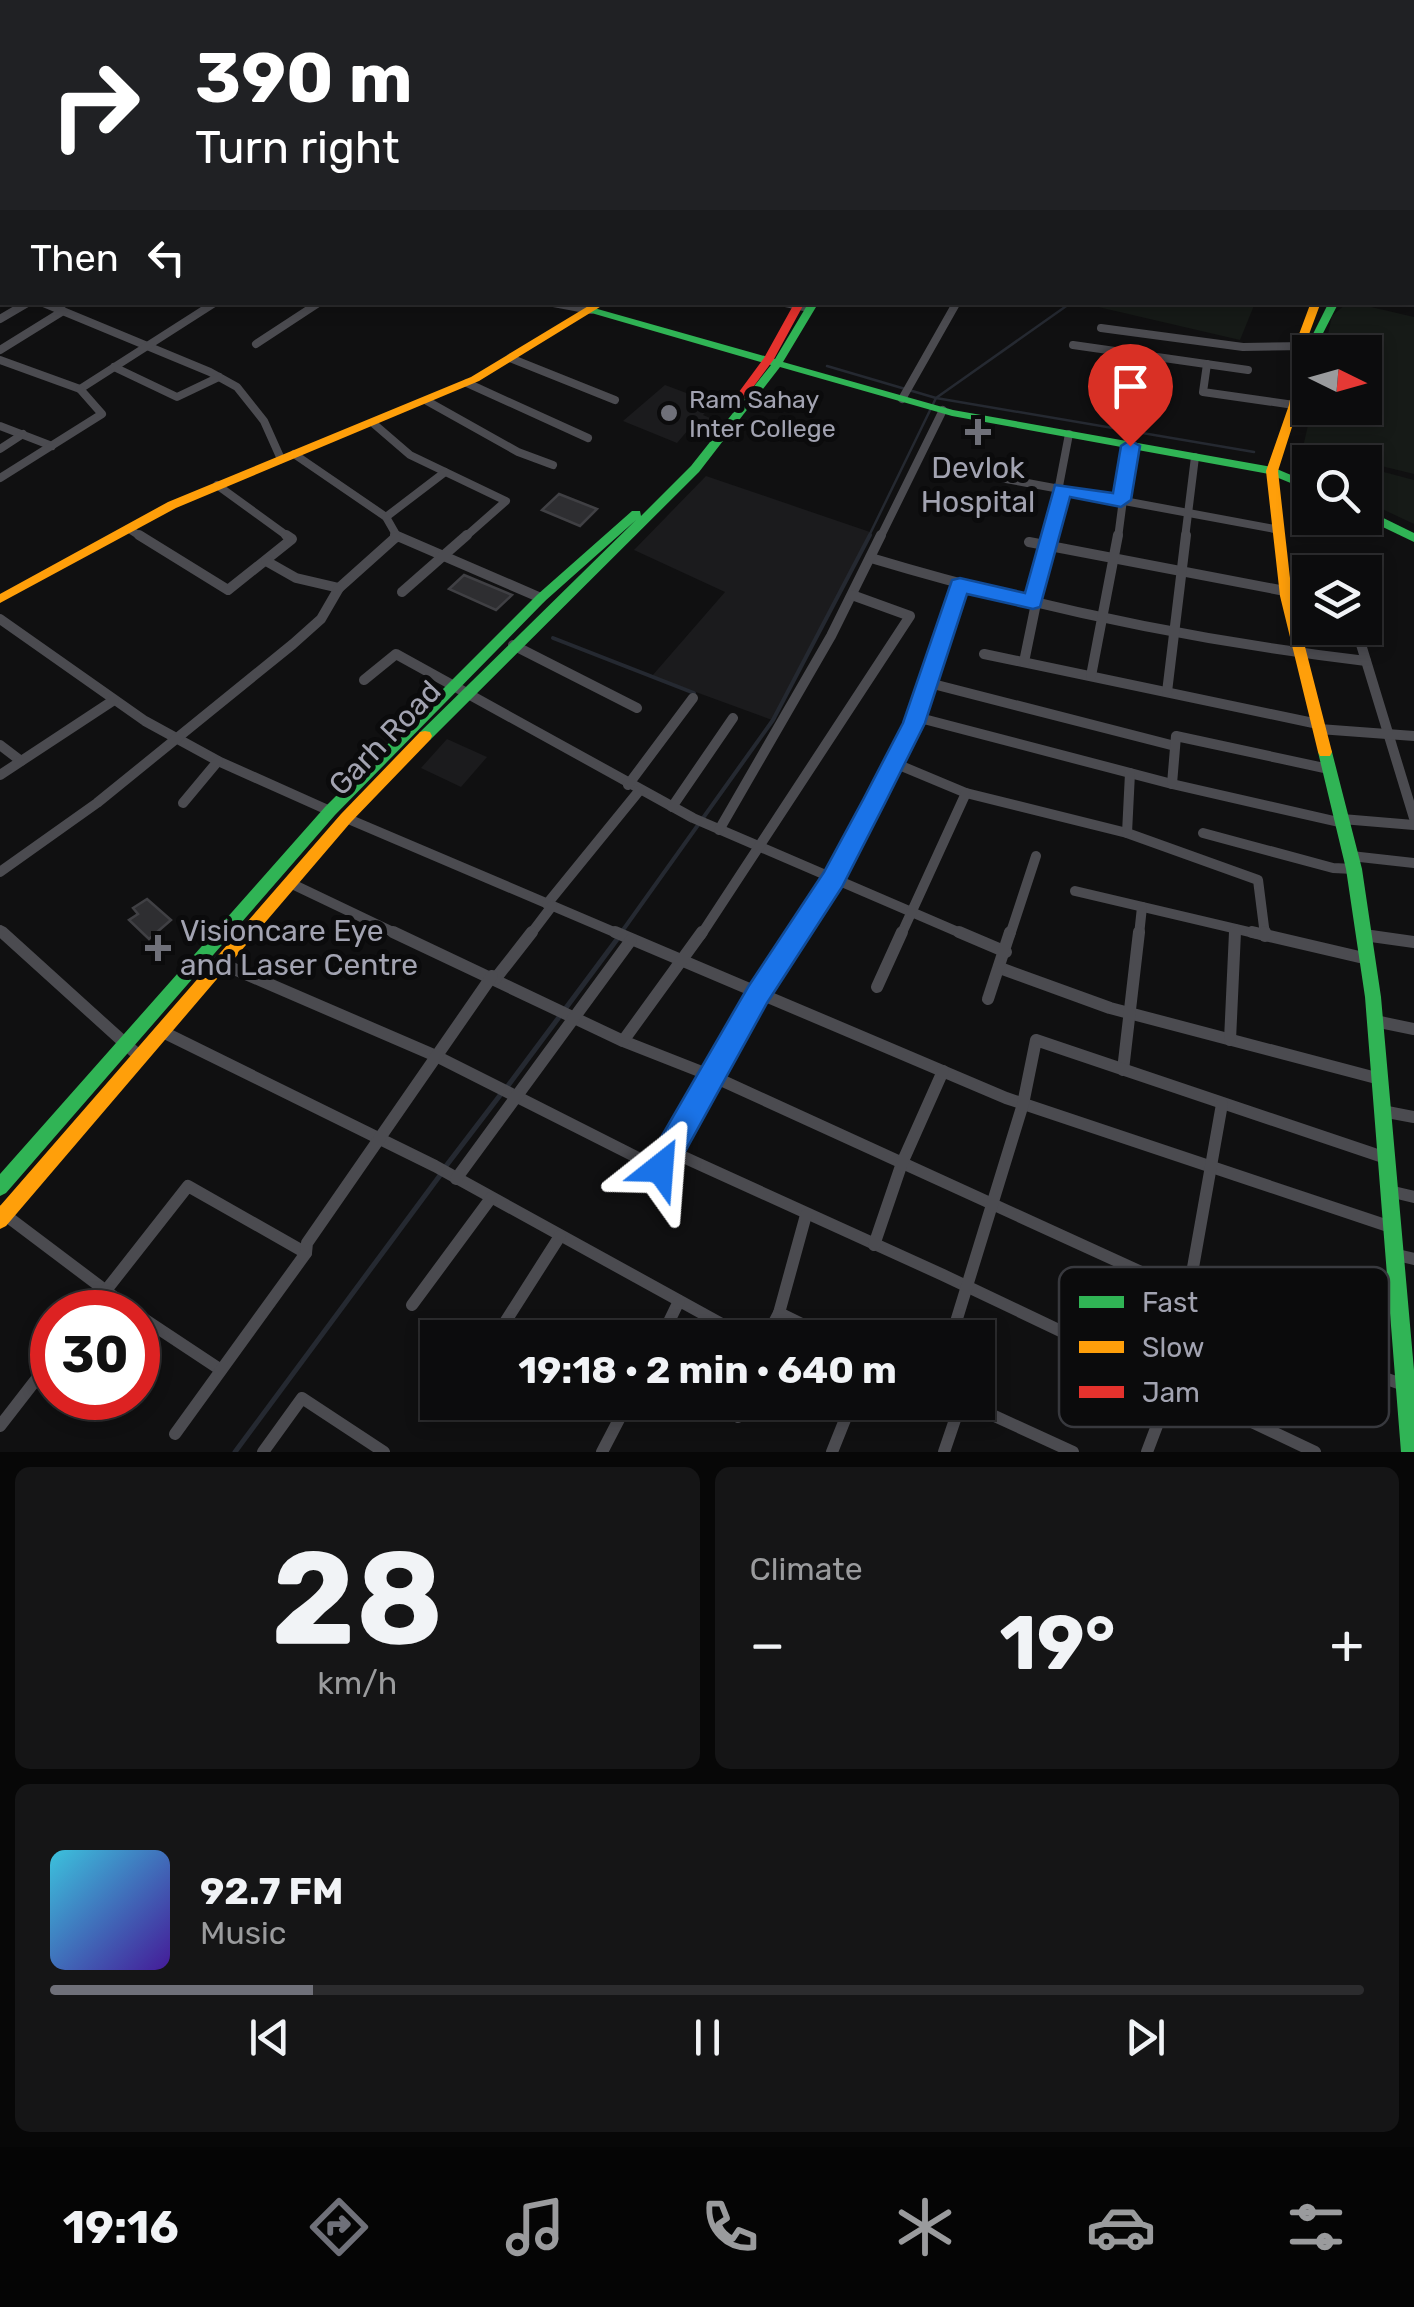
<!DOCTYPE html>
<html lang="en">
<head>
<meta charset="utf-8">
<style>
  :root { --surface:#0c0c0d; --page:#151516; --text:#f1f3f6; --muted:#9a9b9d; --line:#2c2c2e; --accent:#6f7079 }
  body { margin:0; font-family:Rubik,sans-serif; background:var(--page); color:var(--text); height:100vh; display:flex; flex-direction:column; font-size:38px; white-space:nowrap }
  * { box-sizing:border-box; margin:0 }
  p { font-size:32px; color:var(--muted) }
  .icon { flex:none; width:55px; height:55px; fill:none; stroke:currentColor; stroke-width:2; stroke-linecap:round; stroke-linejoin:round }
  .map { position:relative; height:1452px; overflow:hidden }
  .details { display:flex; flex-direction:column; gap:15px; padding:15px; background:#070707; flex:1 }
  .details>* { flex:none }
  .top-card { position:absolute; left:0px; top:0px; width:1415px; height:305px; box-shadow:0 5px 15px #0003,0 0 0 2px var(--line); background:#202124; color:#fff; overflow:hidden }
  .needle { width:65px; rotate:95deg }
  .buttons { position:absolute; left:1292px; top:335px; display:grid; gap:20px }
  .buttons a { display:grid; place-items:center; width:90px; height:90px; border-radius:0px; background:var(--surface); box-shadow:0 5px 15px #0003,0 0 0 2px var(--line); font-size:50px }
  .speed { position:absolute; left:30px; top:1290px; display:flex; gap:20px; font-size:50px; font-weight:700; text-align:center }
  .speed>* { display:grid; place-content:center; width:130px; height:130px; border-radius:50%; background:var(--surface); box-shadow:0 5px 15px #0003,0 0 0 2px var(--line); line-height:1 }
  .speed .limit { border:15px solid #d22; background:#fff; color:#111 }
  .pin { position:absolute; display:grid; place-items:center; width:85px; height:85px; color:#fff; margin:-102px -42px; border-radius:50% 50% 50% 0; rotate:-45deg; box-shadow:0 0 10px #0007 }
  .pin .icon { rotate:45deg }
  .me { position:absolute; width:110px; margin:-55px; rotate:28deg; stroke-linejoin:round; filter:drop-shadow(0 0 8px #0008) }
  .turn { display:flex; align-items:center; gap:35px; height:210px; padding:0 30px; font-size:45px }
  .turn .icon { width:130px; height:130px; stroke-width:2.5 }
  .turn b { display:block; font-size:70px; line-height:85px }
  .then { display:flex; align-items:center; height:95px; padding:0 30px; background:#0003; gap:20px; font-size:38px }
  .big { font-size:75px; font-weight:700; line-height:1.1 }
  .details .tile { flex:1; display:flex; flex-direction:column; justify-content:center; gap:15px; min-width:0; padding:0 35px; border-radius:15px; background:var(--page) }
  .details .dial { align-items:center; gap:0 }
  .dial b { font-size:130px; line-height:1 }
  .song { display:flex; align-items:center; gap:30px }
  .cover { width:120px; height:120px; border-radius:15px; background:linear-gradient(135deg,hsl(190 70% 55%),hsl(260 70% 35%)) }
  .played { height:10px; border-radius:5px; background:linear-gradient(90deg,var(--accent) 20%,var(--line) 20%) }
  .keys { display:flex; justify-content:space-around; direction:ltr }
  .heat { display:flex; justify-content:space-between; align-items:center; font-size:55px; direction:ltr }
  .details .tiles { flex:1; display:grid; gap:15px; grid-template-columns:1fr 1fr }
  .tile:last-child { grid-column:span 2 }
  .trip { position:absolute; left:420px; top:1320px; width:575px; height:100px; border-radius:0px; background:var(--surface); box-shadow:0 5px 15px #0003,0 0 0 2px var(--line); font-weight:700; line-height:100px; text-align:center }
  .dock { display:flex; height:160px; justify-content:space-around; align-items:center; background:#050505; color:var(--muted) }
  .dock .icon { width:70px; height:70px }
  .dock .selected { color:var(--accent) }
  .dock b { font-size:45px; color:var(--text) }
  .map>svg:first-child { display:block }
  .built { fill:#1b1b1d }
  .green { fill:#161a17 }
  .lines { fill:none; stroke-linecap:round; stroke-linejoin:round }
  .stream-far2 { stroke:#252931; stroke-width:2.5 }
  .stream-far1 { stroke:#252931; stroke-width:4 }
  .stream { stroke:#252931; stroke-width:5 }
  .building { fill:#2e2e31; stroke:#404044; stroke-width:2.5 }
  .street-far3 { stroke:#4b4b50; stroke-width:6 }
  .street-far2 { stroke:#4b4b50; stroke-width:8 }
  .street-far1 { stroke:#4b4b50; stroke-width:10 }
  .street { stroke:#4b4b50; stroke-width:12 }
  .fast { fill:#30b455; fill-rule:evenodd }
  .slow { fill:#ff9f0a; fill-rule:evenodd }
  .jam { fill:#e5322d; fill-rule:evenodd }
  .route { fill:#1a73e8; stroke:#114b97; stroke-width:2.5 }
  .poi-dot { fill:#6f7079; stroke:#0b0b0c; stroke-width:4 }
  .labels { text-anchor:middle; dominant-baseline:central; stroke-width:10; stroke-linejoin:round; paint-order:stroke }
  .far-poi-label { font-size:25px; fill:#a2a3b1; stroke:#0b0b0c; text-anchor:start }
  .poi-label { font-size:30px; fill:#a2a3b1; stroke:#0b0b0c }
  .street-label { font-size:30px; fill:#a2a3b1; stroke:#0b0b0c }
  .key { fill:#0b0b0c; stroke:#38393e; stroke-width:2.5 }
  .key-label { font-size:28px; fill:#a2a3b1 }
</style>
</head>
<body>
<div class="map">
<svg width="1414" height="1452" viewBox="0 0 1414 1452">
  <rect width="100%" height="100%" fill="#101011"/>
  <g class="built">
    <polygon points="665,385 713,403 703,415 710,418 704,426 694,423 677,443 623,421"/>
    <polygon points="706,476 870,532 772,720 652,676 725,592 634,550"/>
    <polygon points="447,739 487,757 461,787 421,768"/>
  </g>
  <g class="green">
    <polygon points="1081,303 1254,302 1255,303 1240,340"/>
    <polygon points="1354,303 1414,317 1414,474 1303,447 1312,408 1365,408 1365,352 1324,352 1332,316 1347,303"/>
    <polygon points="1365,467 1414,480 1414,524 1365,501"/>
  </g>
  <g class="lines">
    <g class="stream-far2">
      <polyline points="827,366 936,398 1254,452"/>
      <polyline points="868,538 936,398 1072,302"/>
    </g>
    <g class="stream-far1">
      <polyline points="553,638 694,693"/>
      <polyline points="623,930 773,720 870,535"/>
    </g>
    <g class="stream">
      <polyline points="507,1087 618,938"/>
      <polyline points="446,1166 501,1094"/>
      <polyline points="235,1452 441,1174"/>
    </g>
  </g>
  <g class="building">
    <polygon points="559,494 597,509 580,526 542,510"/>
    <polygon points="464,575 512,595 496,610 449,589"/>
    <polygon points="147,899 171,920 149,939 129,920 138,914 133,908"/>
  </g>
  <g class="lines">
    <g class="street-far3">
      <polyline points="23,0 41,2"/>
      <polyline points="103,0 113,2"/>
      <polyline points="160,0 172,2"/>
      <polyline points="749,0 754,2"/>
      <polyline points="823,0 828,2"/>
      <polyline points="0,2 4,0"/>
      <polyline points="82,2 87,0"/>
      <polyline points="219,2 223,0"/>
      <polyline points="250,2 254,0"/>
      <polyline points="567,2 596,0"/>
      <polyline points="778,2 788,0"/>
      <polyline points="0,72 2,62"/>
      <polyline points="1,120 2,108"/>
    </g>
    <g class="street-far2">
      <polyline points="41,302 210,372 237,387 264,421 281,459"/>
      <polyline points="548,302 591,310"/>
      <polyline points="781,302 804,307"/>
      <polyline points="0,319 29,302"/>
      <polyline points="1101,328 1243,347 1307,346"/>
      <polyline points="256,344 320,302"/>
      <polyline points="1073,345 1248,370"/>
      <polyline points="0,350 63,311"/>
      <polyline points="510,358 615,400"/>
      <polyline points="0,360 80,389 216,302"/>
      <polyline points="1207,364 1203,392 1294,405"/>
      <polyline points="114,367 177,397 219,377"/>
      <polyline points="467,383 588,438"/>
      <polyline points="902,399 957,302"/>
      <polyline points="427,401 518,452 553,465"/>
      <polyline points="374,424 410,455 506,501 464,538"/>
      <polyline points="0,426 52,446"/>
      <polyline points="0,449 23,434"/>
      <polyline points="294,454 386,517 398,538"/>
      <polyline points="995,477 1280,530"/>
      <polyline points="0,478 102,414 80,389"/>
      <polyline points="217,485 290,538"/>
      <polyline points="386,517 445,472"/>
      <polyline points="129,529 143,538"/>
      <polyline points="880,538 943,410"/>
      <polyline points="1049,538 1069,434"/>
      <polyline points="1118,538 1130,446"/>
      <polyline points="1185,538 1195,457"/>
    </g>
    <g class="street-far1">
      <polyline points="139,535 228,590 292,539 286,535"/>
      <polyline points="395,535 541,598"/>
      <polyline points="1029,542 1285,591"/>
      <path d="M871 558C1034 607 1197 641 1366 661"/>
      <polyline points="266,561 296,578 339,588"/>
      <polyline points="402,592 467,535"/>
      <polyline points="0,619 145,721 218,761 330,811"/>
      <polyline points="1356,628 1414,818"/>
      <polyline points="513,645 637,708"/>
      <polyline points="984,654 1318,724"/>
      <polyline points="1024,662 1050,535"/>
      <polyline points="1091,676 1118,535"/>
      <polyline points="364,680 396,654 693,818 965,935"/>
      <polyline points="929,683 1175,746"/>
      <polyline points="1167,692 1186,535"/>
      <polyline points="916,717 1172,784 1343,823"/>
      <polyline points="1319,729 1414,736"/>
      <polyline points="0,745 21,761"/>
      <polyline points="894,763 966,793 1127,833 1258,880 1265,935"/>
      <polyline points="0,775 114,700"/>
      <polyline points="1172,784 1176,736 1329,769"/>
      <polyline points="628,785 693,698"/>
      <polyline points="183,803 218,761"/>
      <polyline points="672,807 733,718"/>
      <polyline points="346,818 621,935"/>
      <polyline points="1342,819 1414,825"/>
      <polyline points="719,830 831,636 881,535"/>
      <polyline points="1127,833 1130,773"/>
      <polyline points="1203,833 1333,868 1354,869"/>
      <polyline points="1351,856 1414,863"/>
      <polyline points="0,872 97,803 293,644 321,619 339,588 396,537"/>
      <polyline points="290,883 399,935"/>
      <polyline points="1075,891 1262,935"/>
      <polyline points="547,904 639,791"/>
      <polyline points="0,930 5,935"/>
      <polyline points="530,935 552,906"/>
      <polyline points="701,935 910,616 852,595"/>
      <polyline points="797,935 833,880 914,723 959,585"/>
      <polyline points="901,935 966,793"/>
      <polyline points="1010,935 1036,856"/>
      <polyline points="1139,935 1142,907"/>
      <polyline points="1235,935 1235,929"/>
    </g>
    <g class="street">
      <polyline points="2,932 139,1056"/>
      <polyline points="393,932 623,1041 712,1076 1336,1361 1404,1385"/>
      <polyline points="615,932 1006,1098 1391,1227"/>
      <polyline points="799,932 757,995 668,1150 943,1275 1315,1452"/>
      <polyline points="959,932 1006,952"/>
      <polyline points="1252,932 1368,959"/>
      <polyline points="1265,932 1265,936"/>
      <polyline points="1364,935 1414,942"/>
      <polyline points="218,962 436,1056 660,1169 668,1150"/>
      <polyline points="1000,968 1110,1008 1380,1079"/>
      <polyline points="496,978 532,932"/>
      <polyline points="877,987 902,932"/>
      <polyline points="988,999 1010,932"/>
      <polyline points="1375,1021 1414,1029"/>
      <polyline points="161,1031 435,1166 747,1338"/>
      <polyline points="1230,1040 1235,932"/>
      <polyline points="623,1041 702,932"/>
      <polyline points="1123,1070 1139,932"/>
      <polyline points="1382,1111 1414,1117"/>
      <polyline points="456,1179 631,940"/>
      <polyline points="1389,1191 1414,1197"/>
      <polyline points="0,1211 134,1312"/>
      <polyline points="874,1245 902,1163 943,1071"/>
      <polyline points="1393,1254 1414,1259"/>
      <polyline points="412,1305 491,1198"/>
      <polyline points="89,1312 188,1186 306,1253"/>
      <polyline points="779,1313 806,1215"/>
      <polyline points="138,1315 221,1370"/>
      <polyline points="495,1338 560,1236"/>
      <polyline points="661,1338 679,1301"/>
      <polyline points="766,1338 779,1313 830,1338"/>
      <polyline points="951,1338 1023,1104 1036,1040 1386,1158"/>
      <polyline points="964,1402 1073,1452"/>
      <polyline points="738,1417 743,1402"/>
      <polyline points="0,1426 52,1359"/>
      <polyline points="175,1434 306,1253 307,1243 492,976"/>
      <polyline points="263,1452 302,1398 384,1452"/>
      <polyline points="602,1452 628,1402"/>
      <polyline points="832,1452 852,1402"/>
      <polyline points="944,1452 961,1402"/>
      <polyline points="1147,1452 1172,1386 1222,1104"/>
    </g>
    <g class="fast">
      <polygon points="1007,0 1016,0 1019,2 1011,2"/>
      <polygon points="1393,0 1414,0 1414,2 1390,2"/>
      <polygon points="0,142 2,142 2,147 0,148"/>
      <polygon points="809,302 819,302 783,362 953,410 1272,467 1310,483 1310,491 1269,474 952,416 780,367 699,472 430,740 420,740 418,736 420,732 636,520 545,601 335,815 6,1193 0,1196 0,1174 325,807 537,595 632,511 640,511 641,516 691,466 771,365 588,312 588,308 594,308 775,359"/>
      <polygon points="1329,302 1339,302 1318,343 1307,356 1299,356 1298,354 1309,342"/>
      <polygon points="1365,509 1414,533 1414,542 1364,518"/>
      <polygon points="1325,747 1330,748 1332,752 1362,869 1381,997 1414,1370 1414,1452 1401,1452 1365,997 1346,869 1318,752 1320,748"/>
    </g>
    <g class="slow">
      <polygon points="1414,233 1414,239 1412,240 1412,234"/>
      <polygon points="595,302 608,302 479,381 176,508 0,603 0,594 168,502 471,377"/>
      <polygon points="1311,302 1321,302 1305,345 1308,354 1299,405 1278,471 1292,596 1332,752 1330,756 1320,756 1318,752 1280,596 1266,471 1289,405 1298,354 1295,345"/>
      <polygon points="425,731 430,732 432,736 430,740 351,822 6,1226 0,1229 0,1206 341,814 420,732"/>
    </g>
    <g class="jam">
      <rect x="0" y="90" width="2" height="4"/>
      <polygon points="1414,222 1414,228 1412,229 1412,223"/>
      <polygon points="795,302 805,302 774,359 745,398 737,398 736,396 764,358"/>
    </g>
  </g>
  <polygon class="route" points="1130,440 1140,446 1131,500 1121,507 1070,497 1040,607 1033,609 967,594 925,723 885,803 842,887 767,1003 670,1179 660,1183 649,1179 645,1168 649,1158 748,987 824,872 864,798 903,723 952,580 960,578 1025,593 1055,485 1113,493 1121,446"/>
  <g class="poi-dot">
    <circle cx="669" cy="413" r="10"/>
    <path d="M973 417h10v10h10v10h-10v10h-10v-10h-10v-10h10z"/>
    <path d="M153 933h10v10h10v10h-10v10h-10v-10h-10v-10h10z"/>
  </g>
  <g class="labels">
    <g class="far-poi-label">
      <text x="689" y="399">Ram Sahay<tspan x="689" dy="29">Inter College</tspan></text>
    </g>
    <g class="poi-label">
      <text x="978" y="468">Devlok<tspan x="978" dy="34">Hospital</tspan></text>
      <text x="180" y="931" text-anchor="start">Visioncare Eye<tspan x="180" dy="34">and Laser Centre</tspan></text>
    </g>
    <g class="street-label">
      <text transform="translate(385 738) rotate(-46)">Garh Road</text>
    </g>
  </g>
  <rect x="1059" y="1267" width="330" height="160" rx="15" class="key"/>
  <rect x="1079" y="1296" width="45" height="12" fill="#30b455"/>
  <rect x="1079" y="1341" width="45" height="12" fill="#ff9f0a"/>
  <rect x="1079" y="1386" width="45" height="12" fill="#e5322d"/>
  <g class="key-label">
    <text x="1142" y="1312">Fast</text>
    <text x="1142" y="1357">Slow</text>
    <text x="1142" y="1402">Jam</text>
  </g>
</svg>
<div class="buttons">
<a><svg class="needle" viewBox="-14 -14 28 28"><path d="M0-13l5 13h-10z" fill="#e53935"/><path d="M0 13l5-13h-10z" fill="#9a9b9d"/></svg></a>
<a><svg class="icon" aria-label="search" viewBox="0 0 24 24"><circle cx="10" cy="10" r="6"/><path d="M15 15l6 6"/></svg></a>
<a><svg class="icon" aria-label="layers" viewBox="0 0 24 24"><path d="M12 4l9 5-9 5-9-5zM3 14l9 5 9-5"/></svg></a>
</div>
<div class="speed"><div class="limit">30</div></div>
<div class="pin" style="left:1130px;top:446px;background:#d93025"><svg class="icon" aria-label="arrive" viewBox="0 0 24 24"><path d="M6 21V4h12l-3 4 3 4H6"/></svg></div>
<svg class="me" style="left:660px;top:1168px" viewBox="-20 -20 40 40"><path d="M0-17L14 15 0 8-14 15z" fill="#1a73e8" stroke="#fff" stroke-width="4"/></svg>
<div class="trip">19:18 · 2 min · 640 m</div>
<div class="top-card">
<div class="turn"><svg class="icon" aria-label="right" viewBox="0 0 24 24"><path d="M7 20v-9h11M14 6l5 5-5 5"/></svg><div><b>390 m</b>Turn right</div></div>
<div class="then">Then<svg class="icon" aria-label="left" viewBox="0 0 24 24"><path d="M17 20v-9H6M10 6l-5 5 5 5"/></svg></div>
</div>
</div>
<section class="details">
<div class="tiles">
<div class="tile dial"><b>28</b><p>km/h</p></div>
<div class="tile"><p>Climate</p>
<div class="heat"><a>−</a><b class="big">19°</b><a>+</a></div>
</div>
<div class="tile">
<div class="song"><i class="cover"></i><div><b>92.7 FM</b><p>Music</p></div></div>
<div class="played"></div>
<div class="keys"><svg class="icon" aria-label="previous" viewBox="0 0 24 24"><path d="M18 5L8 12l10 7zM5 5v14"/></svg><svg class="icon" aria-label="pause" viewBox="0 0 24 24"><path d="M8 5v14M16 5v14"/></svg><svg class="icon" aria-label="next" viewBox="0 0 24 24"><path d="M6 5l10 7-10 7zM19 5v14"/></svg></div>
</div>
</div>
</section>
<nav class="dock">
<b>19:16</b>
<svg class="icon selected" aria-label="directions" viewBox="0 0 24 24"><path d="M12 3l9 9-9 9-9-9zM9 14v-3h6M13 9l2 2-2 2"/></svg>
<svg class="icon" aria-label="music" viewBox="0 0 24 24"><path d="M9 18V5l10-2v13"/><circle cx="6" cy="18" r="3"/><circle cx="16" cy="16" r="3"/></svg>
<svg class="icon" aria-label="phone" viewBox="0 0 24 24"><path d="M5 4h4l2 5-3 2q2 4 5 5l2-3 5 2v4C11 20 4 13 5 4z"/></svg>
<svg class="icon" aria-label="climate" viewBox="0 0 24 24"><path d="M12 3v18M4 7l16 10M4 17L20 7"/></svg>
<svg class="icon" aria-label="car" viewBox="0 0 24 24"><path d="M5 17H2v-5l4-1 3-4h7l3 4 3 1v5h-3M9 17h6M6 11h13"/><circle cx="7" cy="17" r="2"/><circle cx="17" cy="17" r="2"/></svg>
<svg class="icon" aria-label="filters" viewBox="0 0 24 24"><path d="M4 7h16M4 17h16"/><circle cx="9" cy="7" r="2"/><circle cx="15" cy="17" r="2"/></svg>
</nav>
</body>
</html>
